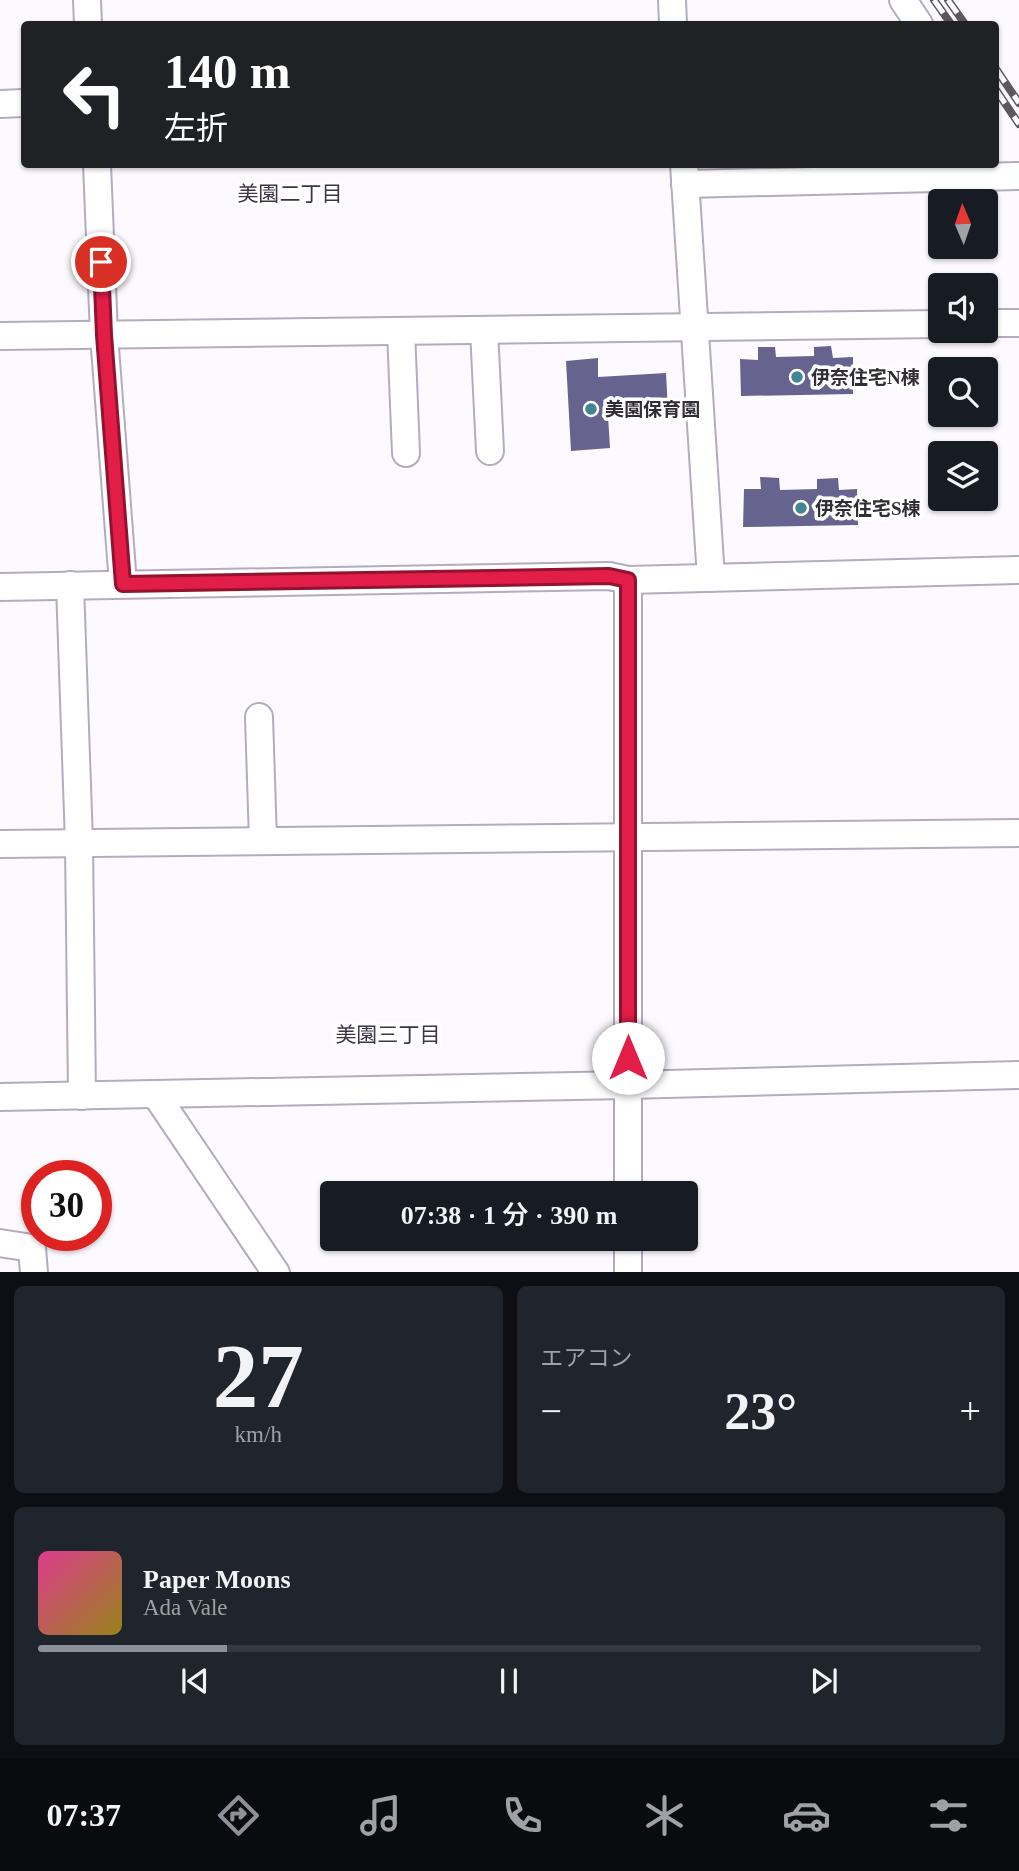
<!DOCTYPE html>
<html lang="ja">
<head>
<meta charset="utf-8">
<style>
  :root { --surface:#171b24; --page:#20242c; --text:#f1f3f6; --muted:#9ea1a6; --line:#363941; --accent:#8c9099 }
  body { margin:0; font-family:"Times New Roman","Noto Sans JP",serif; background:var(--page); color:var(--text); height:100vh; display:flex; flex-direction:column; font-size:26px; white-space:nowrap }
  * { box-sizing:border-box; margin:0 }
  p { font-size:23px; color:var(--muted) }
  .icon { flex:none; width:38px; height:38px; fill:none; stroke:currentColor; stroke-width:2; stroke-linecap:round; stroke-linejoin:round }
  .map { position:relative; height:1272px; overflow:hidden }
  .details { display:flex; flex-direction:column; gap:14px; padding:14px; background:#0d0f14; flex:1 }
  .details>* { flex:none }
  .hud { position:absolute; left:21px; top:21px; width:978px; height:147px; border-radius:7px; box-shadow:0 2px 5px #0004; background:#202124; color:#fff; overflow:hidden }
  .needle { width:46px; rotate:358deg }
  .controls { position:absolute; left:928px; top:189px; display:grid; gap:14px }
  .controls a { display:grid; place-items:center; width:70px; height:70px; border-radius:7px; background:var(--surface); box-shadow:0 2px 5px #0004; font-size:35px }
  .speed { position:absolute; left:21px; top:1160px; display:flex; gap:14px; font-size:35px; font-weight:700; text-align:center }
  .speed>* { display:grid; place-content:center; width:91px; height:91px; border-radius:50%; background:var(--surface); box-shadow:0 2px 5px #0004; line-height:1 }
  .speed .limit { border:10px solid #d22; background:#fff; color:#111 }
  .pin { position:absolute; display:grid; place-items:center; width:60px; height:60px; color:#fff; margin:-30px; border:4px solid #fff; border-radius:50%; box-shadow:0 2px 7px #0007 }
  .me { position:absolute; width:77px; margin:-38px; rotate:0deg; stroke-linejoin:round; filter:drop-shadow(0 0 5px #0008) }
  .turn { display:flex; align-items:center; gap:24px; height:147px; padding:0 28px; font-size:32px }
  .turn .icon { width:91px; height:91px; stroke-width:2.5 }
  .turn b { display:block; font-size:49px; line-height:60px }
  .big { font-size:52px; font-weight:600; line-height:1.1 }
  .details .card { flex:1; display:flex; flex-direction:column; justify-content:center; gap:10px; min-width:0; padding:0 24px; border-radius:10px; background:var(--page) }
  .details .dial { align-items:center; gap:0 }
  .dial b { font-size:91px; line-height:1 }
  .song { display:flex; align-items:center; gap:21px }
  .cover { width:84px; height:84px; border-radius:10px; background:linear-gradient(135deg,hsl(330 70% 55%),hsl(50 70% 35%)) }
  .played { height:7px; border-radius:4px; background:linear-gradient(90deg,var(--accent) 20%,var(--line) 20%) }
  .keys { display:flex; justify-content:space-around; direction:ltr }
  .heat { display:flex; justify-content:space-between; align-items:center; font-size:38px; direction:ltr }
  .details .tiles { flex:1; display:grid; gap:14px; grid-template-columns:1fr 1fr }
  .card:last-child { grid-column:span 2 }
  .trip { position:absolute; left:320px; top:1181px; width:378px; height:70px; border-radius:7px; background:var(--surface); box-shadow:0 2px 5px #0004; font-weight:600; line-height:70px; text-align:center }
  .dock { display:flex; height:112px; justify-content:space-around; align-items:center; background:#090b0e; color:var(--muted) }
  .dock .icon { width:49px; height:49px }
  .dock .on { color:var(--accent) }
  .dock b { font-size:32px; color:var(--text) }
  .map>svg:first-child { display:block }
  .building { fill:#66638f }
  .lines { fill:none; stroke-linecap:round; stroke-linejoin:round }
  .minor-casing { stroke:#b4abbf; stroke-width:30 }
  .minor { stroke:#fff; stroke-width:26 }
  .rail-casing { stroke:#5a575f; stroke-width:8 }
  .rail { stroke:#fff; stroke-width:5; stroke-dasharray:16; stroke-linecap:butt }
  .route-casing { stroke:#92132f; stroke-width:18 }
  .route { stroke:#e11d48; stroke-width:12 }
  .poi-dot { fill:#408692; stroke:#fff; stroke-width:2.5 }
  .labels { text-anchor:middle; dominant-baseline:central; stroke-width:7; stroke-linejoin:round; paint-order:stroke }
  .poi-label { font-size:19px; font-weight:bold; fill:#312e36; stroke:#fff; text-anchor:start }
  .neighbourhood-label { font-size:21px; fill:#3d3546; stroke:#fff }
</style>
</head>
<body>
<div class="map">
<svg width="1019" height="1273" viewBox="0 0 1019 1273">
  <rect width="100%" height="100%" fill="#fcfafe"/>
  <g class="building">
    <polygon points="831,346 833,358 853,357 853,394 741,396 740,359 758,360 758,347 775,347 776,357 814,356 814,347"/>
    <polygon points="598,358 598,377 666,373 668,411 608,416 610,448 571,451 566,361"/>
    <polygon points="760,477 779,478 780,490 817,489 817,479 838,478 839,490 857,489 858,525 743,527 744,489 761,489"/>
  </g>
  <g class="lines">
    <defs>
      <g id="minor">
        <polyline points="87,0 88,24"/>
        <polyline points="672,0 673,24"/>
        <polyline points="903,0 919,24"/>
        <polyline points="0,104 24,103"/>
        <polyline points="97,164 104,335 123,584"/>
        <polyline points="684,164 711,578"/>
        <polyline points="685,184 1019,176"/>
        <polyline points="985,323 1019,323"/>
        <polyline points="484,330 490,451"/>
        <polyline points="401,331 406,453"/>
        <polyline points="0,336 940,324"/>
        <polyline points="628,580 628,1194"/>
        <polyline points="70,585 79,843 82,1096"/>
        <polyline points="0,587 609,576 628,580 1019,570"/>
        <polyline points="259,717 263,841"/>
        <polyline points="0,844 1019,833"/>
        <polyline points="156,1095 276,1273"/>
        <polyline points="0,1097 628,1085 1019,1075"/>
        <polyline points="628,1239 628,1273"/>
        <polyline points="0,1243 32,1248 34,1273"/>
      </g>
    </defs>
    <use href="#minor" class="minor-casing"/>
    <use href="#minor" class="minor"/>
    <defs>
      <g id="rail">
        <polyline points="934,0 951,24"/>
        <polyline points="948,0 965,24"/>
        <polyline points="996,69 1019,103"/>
        <polyline points="996,90 1019,124"/>
      </g>
    </defs>
    <use href="#rail" class="rail-casing"/>
    <use href="#rail" class="rail"/>
  </g>
  <g class="lines">
    <defs>
      <polyline id="route" points="101,262 104,335 123,584 609,576 628,580 628,1058"/>
    </defs>
    <use href="#route" class="route-casing"/>
    <use href="#route" class="route"/>
  </g>
  <g class="poi-dot">
    <circle cx="797" cy="377" r="7"/>
    <circle cx="591" cy="409" r="7"/>
    <circle cx="801" cy="508" r="7"/>
  </g>
  <g class="labels">
    <g class="poi-label">
      <text x="811" y="377">伊奈住宅N棟</text>
      <text x="605" y="409">美園保育園</text>
      <text x="815" y="508">伊奈住宅S棟</text>
    </g>
    <g class="neighbourhood-label">
      <text x="290" y="194">美園二丁目</text>
      <text x="388" y="1035">美園三丁目</text>
    </g>
  </g>
</svg>
<div class="controls">
<a><svg class="needle" viewBox="-14 -14 28 28"><path d="M0-13l5 13h-10z" fill="#e53935"/><path d="M0 13l5-13h-10z" fill="#9ea1a6"/></svg></a>
<a><svg class="icon" aria-label="sound" viewBox="0 0 24 24"><path d="M4 9h4l5-4v14l-5-4H4zM17 9q2 3 0 6"/></svg></a>
<a><svg class="icon" aria-label="search" viewBox="0 0 24 24"><circle cx="10" cy="10" r="6"/><path d="M15 15l6 6"/></svg></a>
<a><svg class="icon" aria-label="layers" viewBox="0 0 24 24"><path d="M12 4l9 5-9 5-9-5zM3 14l9 5 9-5"/></svg></a>
</div>
<div class="speed"><div class="limit">30</div></div>
<div class="pin" style="left:101px;top:262px;background:#d93025"><svg class="icon" aria-label="arrive" viewBox="0 0 24 24"><path d="M6 21V4h12l-3 4 3 4H6"/></svg></div>
<svg class="me" style="left:628px;top:1058px" viewBox="-20 -20 40 40"><circle r="19" fill="#fff"/><path d="M0-13L10 11 0 6-10 11z" fill="#e11d48"/></svg>
<div class="trip">07:38 · 1 分 · 390 m</div>
<div class="hud">
<div class="turn"><svg class="icon" aria-label="left" viewBox="0 0 24 24"><path d="M17 20v-9H6M10 6l-5 5 5 5"/></svg><div><b>140 m</b>左折</div></div>
</div>
</div>
<section class="details">
<div class="tiles">
<div class="card dial"><b>27</b><p>km/h</p></div>
<div class="card"><p>エアコン</p>
<div class="heat"><a>−</a><b class="big">23°</b><a>+</a></div>
</div>
<div class="card">
<div class="song"><i class="cover"></i><div><b>Paper Moons</b><p>Ada Vale</p></div></div>
<div class="played"></div>
<div class="keys"><svg class="icon" aria-label="previous" viewBox="0 0 24 24"><path d="M18 5L8 12l10 7zM5 5v14"/></svg><svg class="icon" aria-label="pause" viewBox="0 0 24 24"><path d="M8 5v14M16 5v14"/></svg><svg class="icon" aria-label="next" viewBox="0 0 24 24"><path d="M6 5l10 7-10 7zM19 5v14"/></svg></div>
</div>
</div>
</section>
<nav class="dock">
<b>07:37</b>
<svg class="icon on" aria-label="directions" viewBox="0 0 24 24"><path d="M12 3l9 9-9 9-9-9zM9 14v-3h6M13 9l2 2-2 2"/></svg>
<svg class="icon" aria-label="music" viewBox="0 0 24 24"><path d="M9 18V5l10-2v13"/><circle cx="6" cy="18" r="3"/><circle cx="16" cy="16" r="3"/></svg>
<svg class="icon" aria-label="phone" viewBox="0 0 24 24"><path d="M5 4h4l2 5-3 2q2 4 5 5l2-3 5 2v4C11 20 4 13 5 4z"/></svg>
<svg class="icon" aria-label="climate" viewBox="0 0 24 24"><path d="M12 3v18M4 7l16 10M4 17L20 7"/></svg>
<svg class="icon" aria-label="car" viewBox="0 0 24 24"><path d="M5 17H2v-5l4-1 3-4h7l3 4 3 1v5h-3M9 17h6M6 11h13"/><circle cx="7" cy="17" r="2"/><circle cx="17" cy="17" r="2"/></svg>
<svg class="icon" aria-label="filters" viewBox="0 0 24 24"><path d="M4 7h16M4 17h16"/><circle cx="9" cy="7" r="2"/><circle cx="15" cy="17" r="2"/></svg>
</nav>
</body>
</html>
